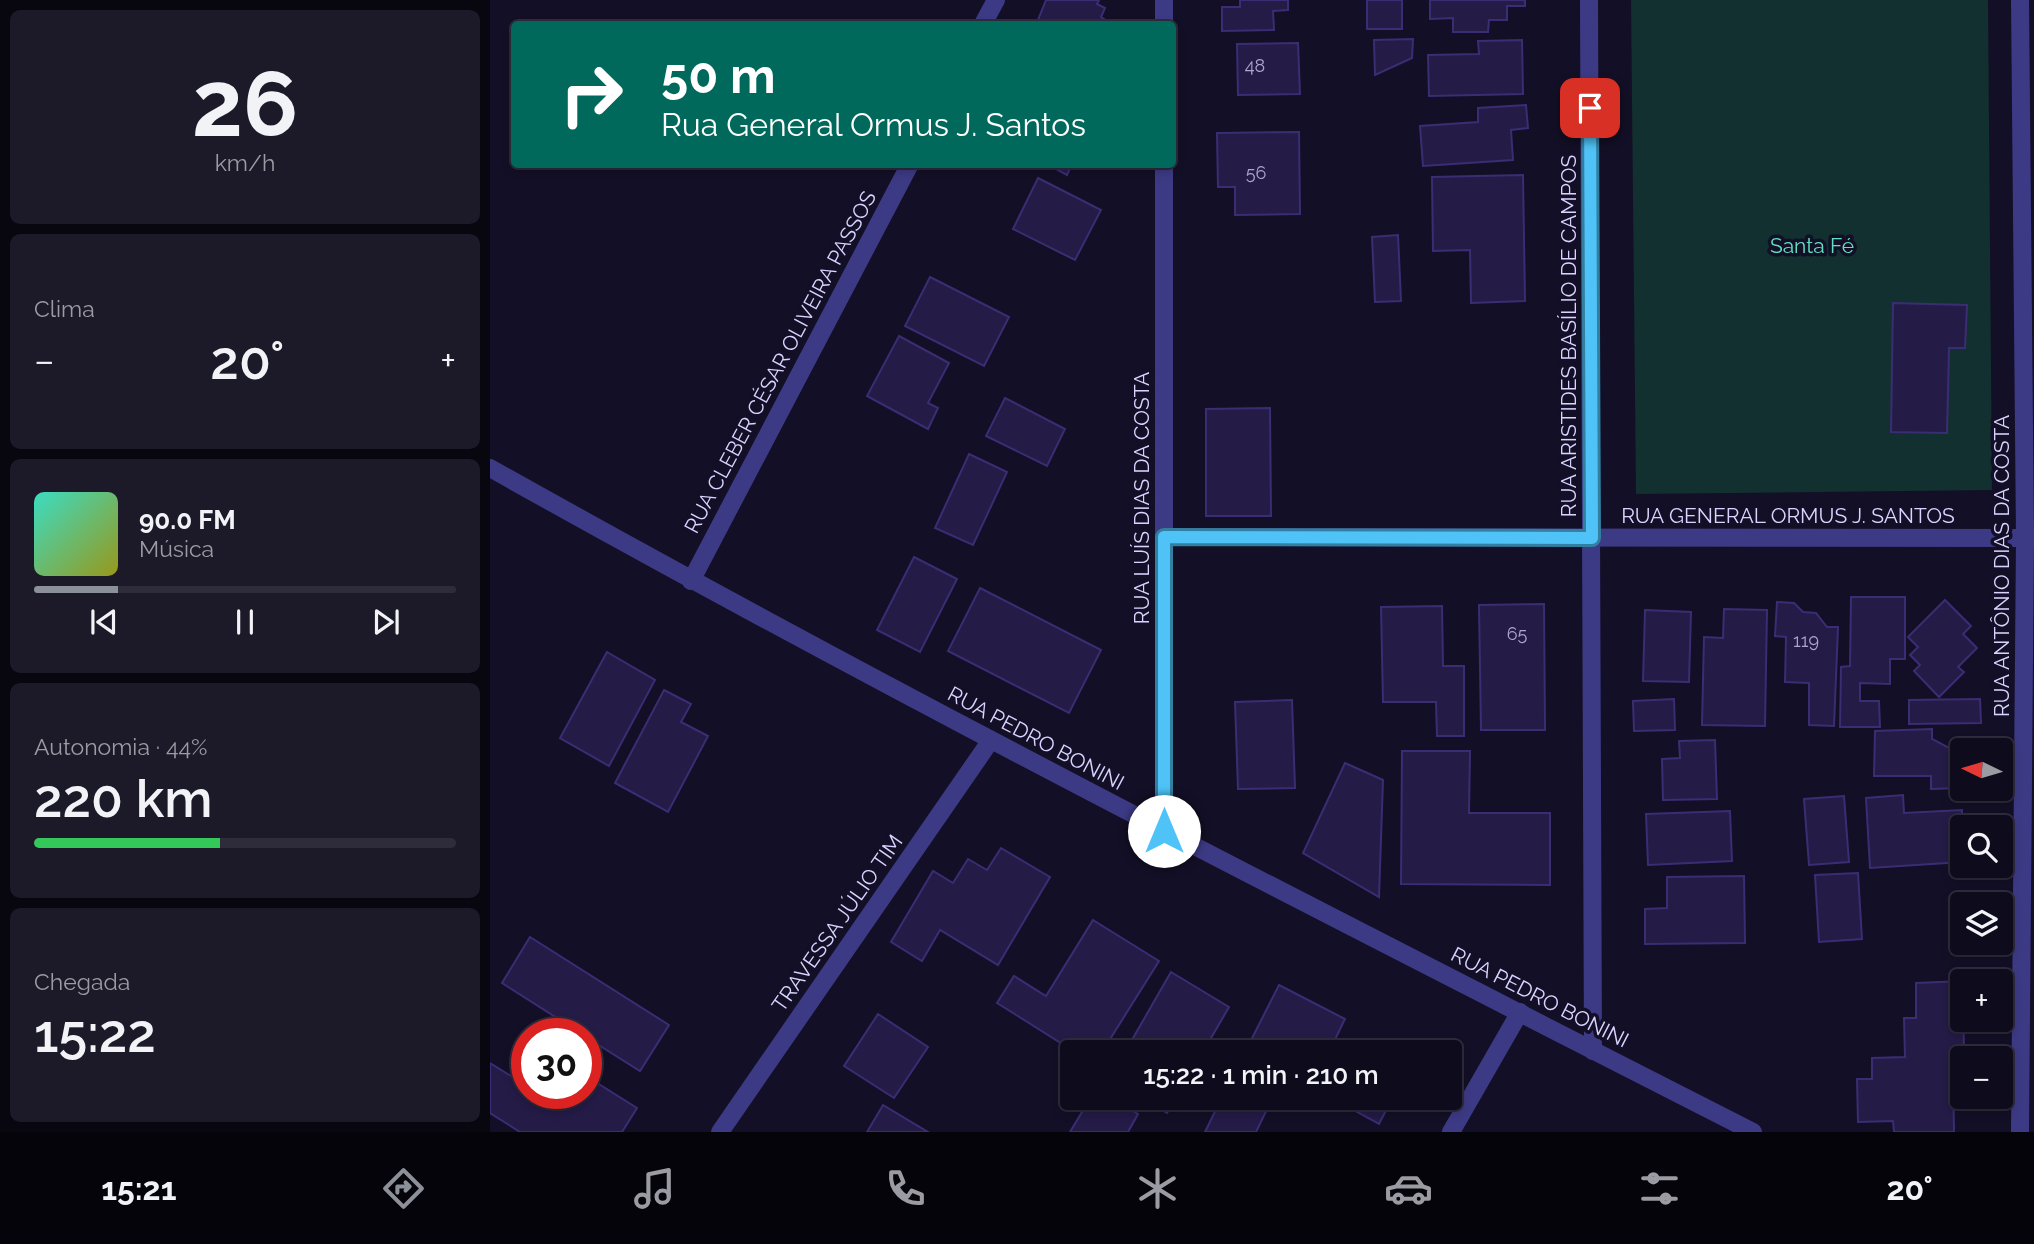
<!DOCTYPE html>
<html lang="pt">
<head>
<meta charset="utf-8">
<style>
  :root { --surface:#0e0b1c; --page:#1c1929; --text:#f1f3f6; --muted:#9b9ba3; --line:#2e2b3b; --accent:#8c9099 }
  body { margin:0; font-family:Raleway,sans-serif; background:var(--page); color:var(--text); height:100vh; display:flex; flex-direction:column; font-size:26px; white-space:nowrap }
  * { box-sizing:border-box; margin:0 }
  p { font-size:23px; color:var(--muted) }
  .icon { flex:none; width:38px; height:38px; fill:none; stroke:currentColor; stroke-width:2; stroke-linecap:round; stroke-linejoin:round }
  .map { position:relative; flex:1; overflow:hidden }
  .panel { display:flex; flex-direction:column; gap:10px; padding:10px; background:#08060f; width:490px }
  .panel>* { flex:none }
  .guide { position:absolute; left:21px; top:21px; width:665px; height:147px; border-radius:7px; box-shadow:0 4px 10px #0003,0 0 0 2px var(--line); background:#00695c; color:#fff; overflow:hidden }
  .needle { width:46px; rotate:275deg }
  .tools { position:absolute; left:1460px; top:738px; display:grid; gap:14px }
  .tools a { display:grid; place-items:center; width:63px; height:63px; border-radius:7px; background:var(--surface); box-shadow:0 4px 10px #0003,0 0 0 2px var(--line); font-size:35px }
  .speed { position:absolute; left:21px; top:1018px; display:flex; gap:14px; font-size:35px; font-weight:700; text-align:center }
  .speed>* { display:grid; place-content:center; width:91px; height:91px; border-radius:50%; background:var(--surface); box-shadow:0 4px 10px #0003,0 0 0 2px var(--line); line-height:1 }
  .speed .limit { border:10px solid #d22; background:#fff; color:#111 }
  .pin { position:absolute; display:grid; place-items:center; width:60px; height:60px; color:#fff; margin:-30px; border-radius:14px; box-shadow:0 4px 10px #0006 }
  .me { position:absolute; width:77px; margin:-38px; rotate:0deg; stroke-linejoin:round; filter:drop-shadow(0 0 5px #0008) }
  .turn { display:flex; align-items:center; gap:24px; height:147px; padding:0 35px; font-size:32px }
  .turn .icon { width:91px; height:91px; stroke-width:2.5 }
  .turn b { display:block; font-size:49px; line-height:60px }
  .big { font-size:52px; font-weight:600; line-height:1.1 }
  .panel .tile { flex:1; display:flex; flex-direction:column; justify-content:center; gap:10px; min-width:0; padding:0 24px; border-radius:10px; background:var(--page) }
  .panel .dial { align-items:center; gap:0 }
  .dial b { font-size:91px; line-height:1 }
  .song { display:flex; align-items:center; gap:21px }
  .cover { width:84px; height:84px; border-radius:10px; background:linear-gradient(135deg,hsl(170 70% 55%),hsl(60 70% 35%)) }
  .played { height:7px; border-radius:4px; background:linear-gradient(90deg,var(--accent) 20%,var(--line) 20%) }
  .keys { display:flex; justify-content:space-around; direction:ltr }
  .heat { display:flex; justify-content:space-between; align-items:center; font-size:38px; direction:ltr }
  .charge { height:10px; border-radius:5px; background:linear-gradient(90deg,#34c759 44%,var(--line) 0) }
  .trip { position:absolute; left:570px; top:1040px; width:402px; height:70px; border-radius:7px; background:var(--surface); box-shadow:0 4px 10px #0003,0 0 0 2px var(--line); font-weight:600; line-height:70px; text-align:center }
  .tab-bar { display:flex; height:112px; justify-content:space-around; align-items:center; background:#06040b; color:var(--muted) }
  .tab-bar .icon { width:49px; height:49px }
  .tab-bar .on { color:var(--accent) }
  .tab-bar b { font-size:32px; color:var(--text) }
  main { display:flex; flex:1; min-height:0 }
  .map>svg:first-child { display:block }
  .green { fill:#12302f }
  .building { fill:#241b47; stroke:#3b2d73; stroke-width:2 }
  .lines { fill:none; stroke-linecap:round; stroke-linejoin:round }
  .minor { stroke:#3d3a85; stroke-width:18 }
  .route-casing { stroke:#337fa1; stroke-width:18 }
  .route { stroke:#4fc3f7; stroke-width:12 }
  .labels { text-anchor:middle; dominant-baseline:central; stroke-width:7; stroke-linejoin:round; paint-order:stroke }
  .number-label { font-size:18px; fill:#aca6d1 }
  .park-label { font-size:21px; fill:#5fe0c0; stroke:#130f26 }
  .street-label { font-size:21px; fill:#d9d4ff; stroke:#130f26 }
</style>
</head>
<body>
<main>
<section class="panel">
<div class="tile dial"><b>26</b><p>km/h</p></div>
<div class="tile"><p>Clima</p>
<div class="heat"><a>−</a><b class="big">20°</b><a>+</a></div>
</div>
<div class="tile">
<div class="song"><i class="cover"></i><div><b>90.0 FM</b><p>Música</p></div></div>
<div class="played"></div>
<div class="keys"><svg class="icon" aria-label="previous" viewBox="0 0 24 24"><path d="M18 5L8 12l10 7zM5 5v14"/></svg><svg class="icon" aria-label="pause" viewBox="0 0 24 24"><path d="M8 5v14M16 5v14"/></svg><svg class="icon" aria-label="next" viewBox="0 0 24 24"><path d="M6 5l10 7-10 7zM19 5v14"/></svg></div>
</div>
<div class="tile"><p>Autonomia · 44%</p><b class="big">220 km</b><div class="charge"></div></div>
<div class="tile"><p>Chegada</p><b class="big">15:22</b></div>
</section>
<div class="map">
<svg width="1544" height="1132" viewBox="0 0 1544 1132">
  <rect width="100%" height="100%" fill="#130f26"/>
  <polygon class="green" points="1141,0 1498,0 1502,490 1146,494"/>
  <g class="building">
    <polygon points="556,0 609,0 607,4 615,8 611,17 622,24 556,24 548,20"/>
    <polygon points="750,0 798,0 798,10 783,11 784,30 732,31 732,7 750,7"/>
    <rect x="877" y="0" width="35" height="29"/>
    <polygon points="940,0 1035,0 1035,6 1017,6 1017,20 999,20 998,32 963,32 963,18 940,19"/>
    <polygon points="923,39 922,58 885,75 884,40"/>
    <polygon points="1032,40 1033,94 939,96 938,55 989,54 988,41"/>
    <polygon points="808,43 810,94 748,95 747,44"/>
    <polygon points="1036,105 1038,128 1021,130 1023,160 933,166 930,126 988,122 988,108"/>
    <polygon points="809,132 810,214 745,215 745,187 728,187 727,133"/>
    <polygon points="557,164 582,164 577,175"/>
    <polygon points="1033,175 1035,301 981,303 980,250 943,251 942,177"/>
    <polygon points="548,178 611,210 585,260 523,229"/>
    <polygon points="908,235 911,301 885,302 882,237"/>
    <polygon points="440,277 519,317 494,366 415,326"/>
    <polygon points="1403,303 1477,305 1475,348 1459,348 1457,433 1401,432"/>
    <polygon points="409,336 459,363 438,403 448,408 438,429 377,396"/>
    <polygon points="515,398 575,429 557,466 496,436"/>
    <polygon points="780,408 781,516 716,516 716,409"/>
    <polygon points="479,454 517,472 483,545 445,528"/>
    <polygon points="424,557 467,579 430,652 387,630"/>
    <polygon points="490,588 611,650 579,713 458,651"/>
    <polygon points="1361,597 1415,597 1415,659 1400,659 1400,684 1370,683 1370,701 1389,701 1390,727 1350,727 1351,667 1360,666"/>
    <polygon points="1455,600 1481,626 1473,634 1487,648 1468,667 1474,672 1449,697 1424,671 1430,665 1420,655 1428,647 1418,637"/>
    <polygon points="1287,602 1304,603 1313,612 1326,613 1337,627 1348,627 1344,726 1319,725 1319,683 1295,682 1296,637 1285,636"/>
    <polygon points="1054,604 1055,730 991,730 989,605"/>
    <polygon points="952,606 953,666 974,666 974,736 947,736 946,702 893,702 891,607"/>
    <polygon points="1234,609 1277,610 1275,726 1212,725 1214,637 1233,638"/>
    <polygon points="1155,610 1201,612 1199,682 1153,681"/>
    <polygon points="117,652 165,680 119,766 70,738"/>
    <polygon points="174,690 201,704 191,722 218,736 178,812 125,783"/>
    <polygon points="1184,699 1185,730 1144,731 1143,701"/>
    <polygon points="1490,699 1491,723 1419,724 1419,700"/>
    <polygon points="802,700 805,788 748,789 745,702"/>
    <polygon points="1442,729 1442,739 1469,753 1470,788 1441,789 1441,776 1384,776 1385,731"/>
    <polygon points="1225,740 1227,799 1173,800 1172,759 1190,758 1189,741"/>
    <polygon points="912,751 980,751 979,813 1060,813 1060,885 911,884"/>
    <polygon points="855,763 893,780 889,897 813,853"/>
    <polygon points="1413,795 1414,813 1472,810 1472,862 1380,868 1376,798"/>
    <polygon points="1354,796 1359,862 1319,865 1314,799"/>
    <polygon points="1240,811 1242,861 1158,865 1156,814"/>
    <polygon points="511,848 560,877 508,965 450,930 432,961 401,942 443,871 463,883 478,859 497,870"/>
    <polygon points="1368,873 1372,939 1329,942 1325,875"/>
    <polygon points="1254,876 1255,943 1155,944 1155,909 1177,908 1177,877"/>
    <polygon points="603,920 669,961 612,1052 585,1052 507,1003 524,976 556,996"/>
    <polygon points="40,937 179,1025 150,1071 96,1037 96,1034 92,1034 12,983"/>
    <polygon points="681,972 739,1007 713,1052 635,1052"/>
    <polygon points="1473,981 1474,1059 1472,1059 1472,1073 1463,1073 1464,1132 1404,1132 1403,1121 1368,1122 1367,1079 1382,1079 1382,1058 1415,1057 1414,1018 1426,1018 1426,983"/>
    <polygon points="789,985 855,1019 839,1052 755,1052"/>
    <polygon points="388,1014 438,1047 404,1098 354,1066"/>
    <polygon points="0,1063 37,1086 37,1094 96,1094 96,1076 147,1108 132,1132 30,1132 0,1113"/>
    <polygon points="601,1097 620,1097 648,1114 638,1132 580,1132"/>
    <polygon points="650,1097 687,1097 677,1113"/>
    <polygon points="732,1097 783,1097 766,1132 715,1132"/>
    <polygon points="791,1097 816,1097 811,1108"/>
    <polygon points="840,1097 903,1097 889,1124"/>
    <polygon points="393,1105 438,1132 377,1132"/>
  </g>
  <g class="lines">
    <g class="minor">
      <polyline points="1099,0 1103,1051"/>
      <polyline points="1530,0 1535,538 1530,1132"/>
      <polyline points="493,24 506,0"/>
      <polyline points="674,24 674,0"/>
      <path d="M0 468C415 701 839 916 1263 1132"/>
      <polyline points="674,537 1544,538"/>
      <polyline points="201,581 420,164"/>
      <polyline points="674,831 674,164"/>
      <polyline points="230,1132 501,740"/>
      <polyline points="961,1132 1030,1012"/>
    </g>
  </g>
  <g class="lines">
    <defs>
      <polyline id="route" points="674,831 674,537 1102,538 1100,108"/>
    </defs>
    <use href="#route" class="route-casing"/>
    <use href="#route" class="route"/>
  </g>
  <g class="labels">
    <g class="number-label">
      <text x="765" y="65">48</text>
      <text x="766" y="172">56</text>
      <text x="1027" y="633">65</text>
      <text x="1316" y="640">119</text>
    </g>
    <g class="park-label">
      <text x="1322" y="245">Santa Fé</text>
    </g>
    <g class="street-label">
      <text transform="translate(1078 336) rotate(-90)">RUA ARISTIDES BASÍLIO DE CAMPOS</text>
      <text transform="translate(290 362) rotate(-62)">RUA CLEBER CÉSAR OLIVEIRA PASSOS</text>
      <text transform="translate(651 498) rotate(-90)">RUA LUÍS DIAS DA COSTA</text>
      <text x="1298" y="515">RUA GENERAL ORMUS J. SANTOS</text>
      <text transform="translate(1511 566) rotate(-90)">RUA ANTÔNIO DIAS DA COSTA</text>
      <text transform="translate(546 738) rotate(28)">RUA PEDRO BONINI</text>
      <text transform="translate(347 923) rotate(-55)">TRAVESSA JÚLIO TIM</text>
      <text transform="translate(1050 997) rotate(27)">RUA PEDRO BONINI</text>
    </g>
  </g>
</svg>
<div class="tools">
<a><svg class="needle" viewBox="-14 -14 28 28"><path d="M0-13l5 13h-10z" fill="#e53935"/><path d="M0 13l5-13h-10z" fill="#9b9ba3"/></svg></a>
<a><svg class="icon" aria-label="search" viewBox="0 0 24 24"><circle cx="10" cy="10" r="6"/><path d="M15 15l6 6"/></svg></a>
<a><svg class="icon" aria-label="layers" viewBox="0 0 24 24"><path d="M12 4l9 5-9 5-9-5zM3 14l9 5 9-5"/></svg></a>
<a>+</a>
<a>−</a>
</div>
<div class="speed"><div class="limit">30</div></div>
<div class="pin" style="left:1100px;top:108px;background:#d93025"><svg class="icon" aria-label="arrive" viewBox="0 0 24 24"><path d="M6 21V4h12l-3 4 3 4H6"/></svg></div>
<svg class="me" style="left:674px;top:831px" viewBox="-20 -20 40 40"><circle r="19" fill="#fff"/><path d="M0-13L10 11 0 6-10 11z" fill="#4fc3f7"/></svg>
<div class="trip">15:22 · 1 min · 210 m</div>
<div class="guide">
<div class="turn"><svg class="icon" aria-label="right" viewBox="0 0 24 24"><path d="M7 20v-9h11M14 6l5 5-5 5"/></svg><div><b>50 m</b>Rua General Ormus J. Santos</div></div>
</div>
</div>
</main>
<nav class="tab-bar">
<b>15:21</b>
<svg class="icon on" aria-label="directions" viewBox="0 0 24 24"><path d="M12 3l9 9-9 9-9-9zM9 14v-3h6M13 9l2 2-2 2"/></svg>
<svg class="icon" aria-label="music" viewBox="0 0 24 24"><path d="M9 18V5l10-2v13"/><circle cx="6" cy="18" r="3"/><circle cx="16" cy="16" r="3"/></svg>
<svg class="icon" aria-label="phone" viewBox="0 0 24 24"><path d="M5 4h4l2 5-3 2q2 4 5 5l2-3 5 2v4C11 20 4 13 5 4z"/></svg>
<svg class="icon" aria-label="climate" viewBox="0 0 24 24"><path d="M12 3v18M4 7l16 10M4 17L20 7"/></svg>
<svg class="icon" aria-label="car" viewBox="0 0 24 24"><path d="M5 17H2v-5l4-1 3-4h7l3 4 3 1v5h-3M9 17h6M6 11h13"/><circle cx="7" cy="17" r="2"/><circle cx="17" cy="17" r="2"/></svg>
<svg class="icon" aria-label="filters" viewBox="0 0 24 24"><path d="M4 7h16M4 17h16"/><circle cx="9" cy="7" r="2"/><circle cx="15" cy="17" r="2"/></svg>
<b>20°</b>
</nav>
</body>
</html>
